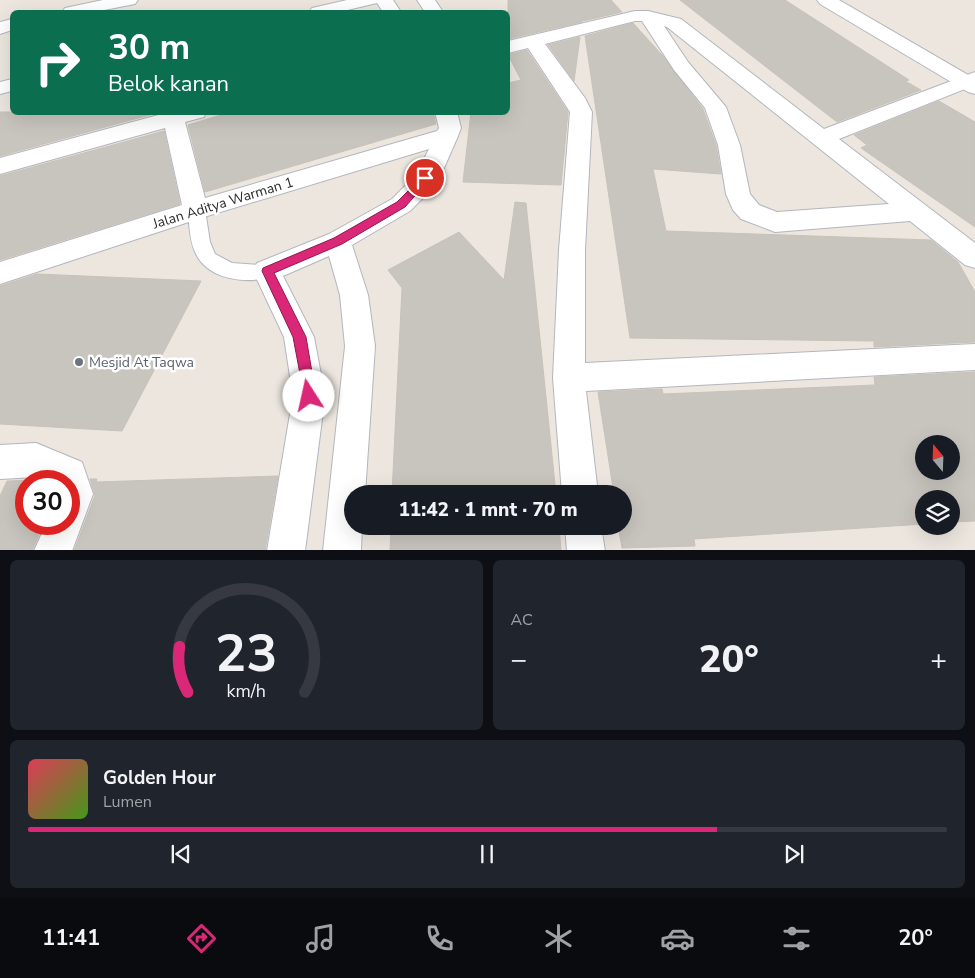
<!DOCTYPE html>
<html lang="id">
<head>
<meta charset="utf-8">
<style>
  :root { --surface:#171b24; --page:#20242c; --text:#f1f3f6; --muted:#9ea1a6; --line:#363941; --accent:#db2777 }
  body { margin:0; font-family:"Nunito Sans",sans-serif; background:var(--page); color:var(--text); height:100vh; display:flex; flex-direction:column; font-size:19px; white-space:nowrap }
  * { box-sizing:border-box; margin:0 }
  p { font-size:16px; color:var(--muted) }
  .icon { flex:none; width:28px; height:28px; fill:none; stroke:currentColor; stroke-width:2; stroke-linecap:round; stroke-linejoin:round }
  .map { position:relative; height:550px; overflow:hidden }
  .sheet { display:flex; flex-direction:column; gap:10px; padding:10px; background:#0d0f14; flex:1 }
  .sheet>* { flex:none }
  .banner { position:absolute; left:10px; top:10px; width:500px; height:105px; border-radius:8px; box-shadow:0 5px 20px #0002; background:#0b6e4f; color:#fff; overflow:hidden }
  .needle { width:32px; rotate:341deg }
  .fabs { position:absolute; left:915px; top:435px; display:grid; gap:10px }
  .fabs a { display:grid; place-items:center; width:45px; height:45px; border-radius:50%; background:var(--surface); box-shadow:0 5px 20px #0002; font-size:25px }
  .speed { position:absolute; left:15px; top:470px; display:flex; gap:10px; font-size:25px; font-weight:700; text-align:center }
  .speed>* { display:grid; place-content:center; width:65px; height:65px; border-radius:50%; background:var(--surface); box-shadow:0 5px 20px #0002; line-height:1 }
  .speed .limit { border:8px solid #d22; background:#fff; color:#111 }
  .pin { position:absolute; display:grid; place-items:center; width:42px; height:42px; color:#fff; margin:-21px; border:2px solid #fff; border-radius:50%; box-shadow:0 1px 5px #0007 }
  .me { position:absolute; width:55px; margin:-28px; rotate:350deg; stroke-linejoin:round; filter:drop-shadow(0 0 4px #0008) }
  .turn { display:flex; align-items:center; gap:18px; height:105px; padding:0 15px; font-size:22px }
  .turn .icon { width:65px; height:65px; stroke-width:2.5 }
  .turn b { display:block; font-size:35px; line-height:42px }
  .big { font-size:38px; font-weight:800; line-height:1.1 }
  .sheet .tile { flex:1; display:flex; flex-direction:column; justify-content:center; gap:8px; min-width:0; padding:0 18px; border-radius:8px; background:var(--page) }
  .sheet .dial { align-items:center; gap:0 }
  .dial svg { height:130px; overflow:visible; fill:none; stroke:var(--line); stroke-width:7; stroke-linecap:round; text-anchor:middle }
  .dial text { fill:var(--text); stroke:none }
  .song { display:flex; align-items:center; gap:15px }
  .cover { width:60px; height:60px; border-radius:8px; background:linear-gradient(135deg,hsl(350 70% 55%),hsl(100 70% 35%)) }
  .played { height:5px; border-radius:2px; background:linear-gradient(90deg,var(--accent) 75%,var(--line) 75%) }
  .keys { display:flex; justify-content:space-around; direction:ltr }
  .heat { display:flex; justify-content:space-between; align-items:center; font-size:28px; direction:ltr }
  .sheet .tiles { flex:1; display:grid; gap:10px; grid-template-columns:1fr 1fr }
  .tile:last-child { grid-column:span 2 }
  .trip { position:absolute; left:344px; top:485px; width:288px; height:50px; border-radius:25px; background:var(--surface); box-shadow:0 5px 20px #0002; font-weight:800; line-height:50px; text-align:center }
  .tabs { display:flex; height:80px; justify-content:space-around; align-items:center; background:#090b0e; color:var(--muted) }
  .tabs .icon { width:35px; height:35px }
  .tabs .active { color:var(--accent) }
  .tabs b { font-size:22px; color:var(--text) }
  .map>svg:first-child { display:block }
  .building { fill:#c8c4be; stroke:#c8c2b9; fill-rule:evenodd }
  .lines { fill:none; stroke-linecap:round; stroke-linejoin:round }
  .lane-casing { stroke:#b3b6be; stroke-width:2 }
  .street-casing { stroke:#b3b6be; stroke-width:2 }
  .secondary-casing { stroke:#b3b6be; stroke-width:2 }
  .lane { fill:#fff; fill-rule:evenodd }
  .street { fill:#fff; fill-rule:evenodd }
  .secondary { fill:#fff; fill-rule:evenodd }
  .route { fill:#db2777; stroke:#8e194d }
  .worship-dot { fill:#6b7280; stroke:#fff; stroke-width:2 }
  .labels { text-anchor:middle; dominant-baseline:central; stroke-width:5; stroke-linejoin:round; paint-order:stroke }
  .street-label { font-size:14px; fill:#2c2c2c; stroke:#fff }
  .worship-label { font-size:14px; fill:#5b616d; stroke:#fff; text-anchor:start }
</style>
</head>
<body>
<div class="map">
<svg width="975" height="551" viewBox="0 0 975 551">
  <rect width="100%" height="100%" fill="#ece6df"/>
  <g class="building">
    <polygon points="508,0 611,0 622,12 583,21 582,18 582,22 508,39"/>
    <polygon points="680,0 785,0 909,80 905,81 921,90 837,122"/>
    <polygon points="633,23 662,55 703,109 716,145 721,174 653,169 666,231 931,240 958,262 975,292 975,342 874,347 874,341 630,338 585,36"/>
    <polygon points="580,37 574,81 548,45"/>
    <polygon points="527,50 568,112 561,185 463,182 471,112 508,112 508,83 521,80 508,55"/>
    <polygon points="939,101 975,122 975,227 861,148 867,145 854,135"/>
    <polygon points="0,112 153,112 153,114 0,156"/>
    <polygon points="231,112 433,112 436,124 205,192 188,125"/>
    <polygon points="164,131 180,204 0,260 0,176"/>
    <polygon points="515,202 526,203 556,494 392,494 402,288 388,270 459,232 504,280"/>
    <polygon points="37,274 201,281 122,431 0,424 0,286"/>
    <path d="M975 372V521L951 522V499H924V524L694 539 695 546 622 548 618 526H622V494H614L598 392 662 389 663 394 875 385 874 377ZM924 444H951V471H924Z"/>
    <polygon points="278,476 265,551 74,551 95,495 90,479 97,479 96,482"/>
    <polygon points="39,480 42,481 26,481 26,524 44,524 32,551 0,551 0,496 7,481"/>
    <polygon points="391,526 559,526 561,551 390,551"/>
  </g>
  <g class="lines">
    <defs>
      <path id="lane" d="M196 204 202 206 205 210 210 242 215 254 232 263 274 266 276 271 274 276C247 285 207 280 195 252 189 239 190 224 187 210L190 206Z"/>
      <g id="street">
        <polygon points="103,0 138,0 135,4 94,12 62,12 65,8"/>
        <polygon points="347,0 393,0 401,12 383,12 377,3 339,12 309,12 312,8"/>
        <polygon points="417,0 435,0 443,12 425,12"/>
        <path d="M635 11H648L681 19 824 129 975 72V85L839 139 975 243V268L965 265 910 221 775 232 741 219 733 210 726 194 718 145 705 108 674 70 642 21H635L545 44 585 98 592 112 585 250V363L975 344V370L586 391 598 494H562L553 378 559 250 570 112 528 48 508 53V41ZM664 26 667 27 889 204 777 212 759 205 750 194 740 145 726 107 688 62Z"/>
        <polygon points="12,19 12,30 0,34 0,22"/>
        <polygon points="12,79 12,91 0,94 0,82"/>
        <polygon points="161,112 206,112 204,117 185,122 205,198 437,131 439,128 435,112 457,112 461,128 458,136 444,168 427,194 410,211 352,245 368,295 375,346 365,494 352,494 352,526 362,526 361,551 323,551 345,346 340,295 329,256 283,276 314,337 325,396 305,551 267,551 293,396 284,337 253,271 257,263 329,234 392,199 409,182 421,165 429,149 204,217 0,284 0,262 182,205 165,128 0,174 0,158 162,114"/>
        <polygon points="36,443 82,462 93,494 72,551 34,551 46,524 69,524 69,481 46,481 36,477 0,479 0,445"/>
        <polygon points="565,526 601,526 605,551 567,551"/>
      </g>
      <polygon id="secondary" points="817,0 839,0 975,79 975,94 968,92 820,4"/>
    </defs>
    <use href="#lane" class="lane-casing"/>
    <use href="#street" class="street-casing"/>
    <use href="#secondary" class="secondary-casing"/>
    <use href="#lane" class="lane"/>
    <use href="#street" class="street"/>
    <use href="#secondary" class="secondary"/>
  </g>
  <polygon class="route" points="425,174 429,175 429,180 405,207 342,244 274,273 306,337 316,396 314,400 309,402 305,400 293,337 262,271 263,268 334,238 397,202"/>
  <circle class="worship-dot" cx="79" cy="362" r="5"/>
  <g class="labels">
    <g class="street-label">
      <text transform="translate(223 203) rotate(-17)">Jalan Aditya Warman 1</text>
    </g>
    <g class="worship-label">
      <text x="89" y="362">Mesjid At Taqwa</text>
    </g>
  </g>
</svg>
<div class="fabs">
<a><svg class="needle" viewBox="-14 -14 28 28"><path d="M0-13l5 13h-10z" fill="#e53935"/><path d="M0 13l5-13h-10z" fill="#9ea1a6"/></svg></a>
<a><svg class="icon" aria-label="layers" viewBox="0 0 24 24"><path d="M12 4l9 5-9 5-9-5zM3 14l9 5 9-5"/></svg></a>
</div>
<div class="speed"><div class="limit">30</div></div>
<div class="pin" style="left:425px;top:178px;background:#d93025"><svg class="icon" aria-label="arrive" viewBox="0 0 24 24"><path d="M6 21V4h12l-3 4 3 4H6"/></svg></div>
<svg class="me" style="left:309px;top:396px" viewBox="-20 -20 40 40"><circle r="19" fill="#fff"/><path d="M0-13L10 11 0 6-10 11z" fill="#db2777"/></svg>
<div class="trip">11:42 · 1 mnt · 70 m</div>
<div class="banner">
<div class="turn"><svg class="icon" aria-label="right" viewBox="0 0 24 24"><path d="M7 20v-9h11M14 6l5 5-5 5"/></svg><div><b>30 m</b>Belok kanan</div></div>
</div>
</div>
<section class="sheet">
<div class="tiles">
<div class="tile dial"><svg viewBox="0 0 100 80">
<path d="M14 69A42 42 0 1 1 86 69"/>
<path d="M14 69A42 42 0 0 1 9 41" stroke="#db2777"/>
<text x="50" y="56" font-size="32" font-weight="700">23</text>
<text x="50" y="72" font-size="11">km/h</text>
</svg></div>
<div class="tile"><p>AC</p>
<div class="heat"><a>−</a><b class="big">20°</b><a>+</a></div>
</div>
<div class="tile">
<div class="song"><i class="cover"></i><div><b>Golden Hour</b><p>Lumen</p></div></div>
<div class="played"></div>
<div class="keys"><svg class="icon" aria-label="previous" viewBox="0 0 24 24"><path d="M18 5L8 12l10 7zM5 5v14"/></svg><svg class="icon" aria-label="pause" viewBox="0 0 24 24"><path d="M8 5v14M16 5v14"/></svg><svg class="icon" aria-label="next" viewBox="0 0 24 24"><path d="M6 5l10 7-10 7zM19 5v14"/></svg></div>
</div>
</div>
</section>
<nav class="tabs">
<b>11:41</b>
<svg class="icon active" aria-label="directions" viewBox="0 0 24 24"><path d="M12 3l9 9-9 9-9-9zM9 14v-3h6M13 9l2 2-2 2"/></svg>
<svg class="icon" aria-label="music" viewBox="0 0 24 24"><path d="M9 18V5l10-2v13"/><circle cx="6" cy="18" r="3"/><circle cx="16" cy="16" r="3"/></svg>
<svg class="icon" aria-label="phone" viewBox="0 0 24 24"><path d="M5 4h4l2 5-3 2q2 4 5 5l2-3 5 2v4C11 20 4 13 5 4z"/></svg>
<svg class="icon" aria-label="climate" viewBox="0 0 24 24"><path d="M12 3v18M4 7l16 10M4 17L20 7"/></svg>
<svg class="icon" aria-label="car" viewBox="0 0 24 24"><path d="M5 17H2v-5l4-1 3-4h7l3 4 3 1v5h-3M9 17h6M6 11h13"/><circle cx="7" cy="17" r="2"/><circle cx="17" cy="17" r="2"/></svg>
<svg class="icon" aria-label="filters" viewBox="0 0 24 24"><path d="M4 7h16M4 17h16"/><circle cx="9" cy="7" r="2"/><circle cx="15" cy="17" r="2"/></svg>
<b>20°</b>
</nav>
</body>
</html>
